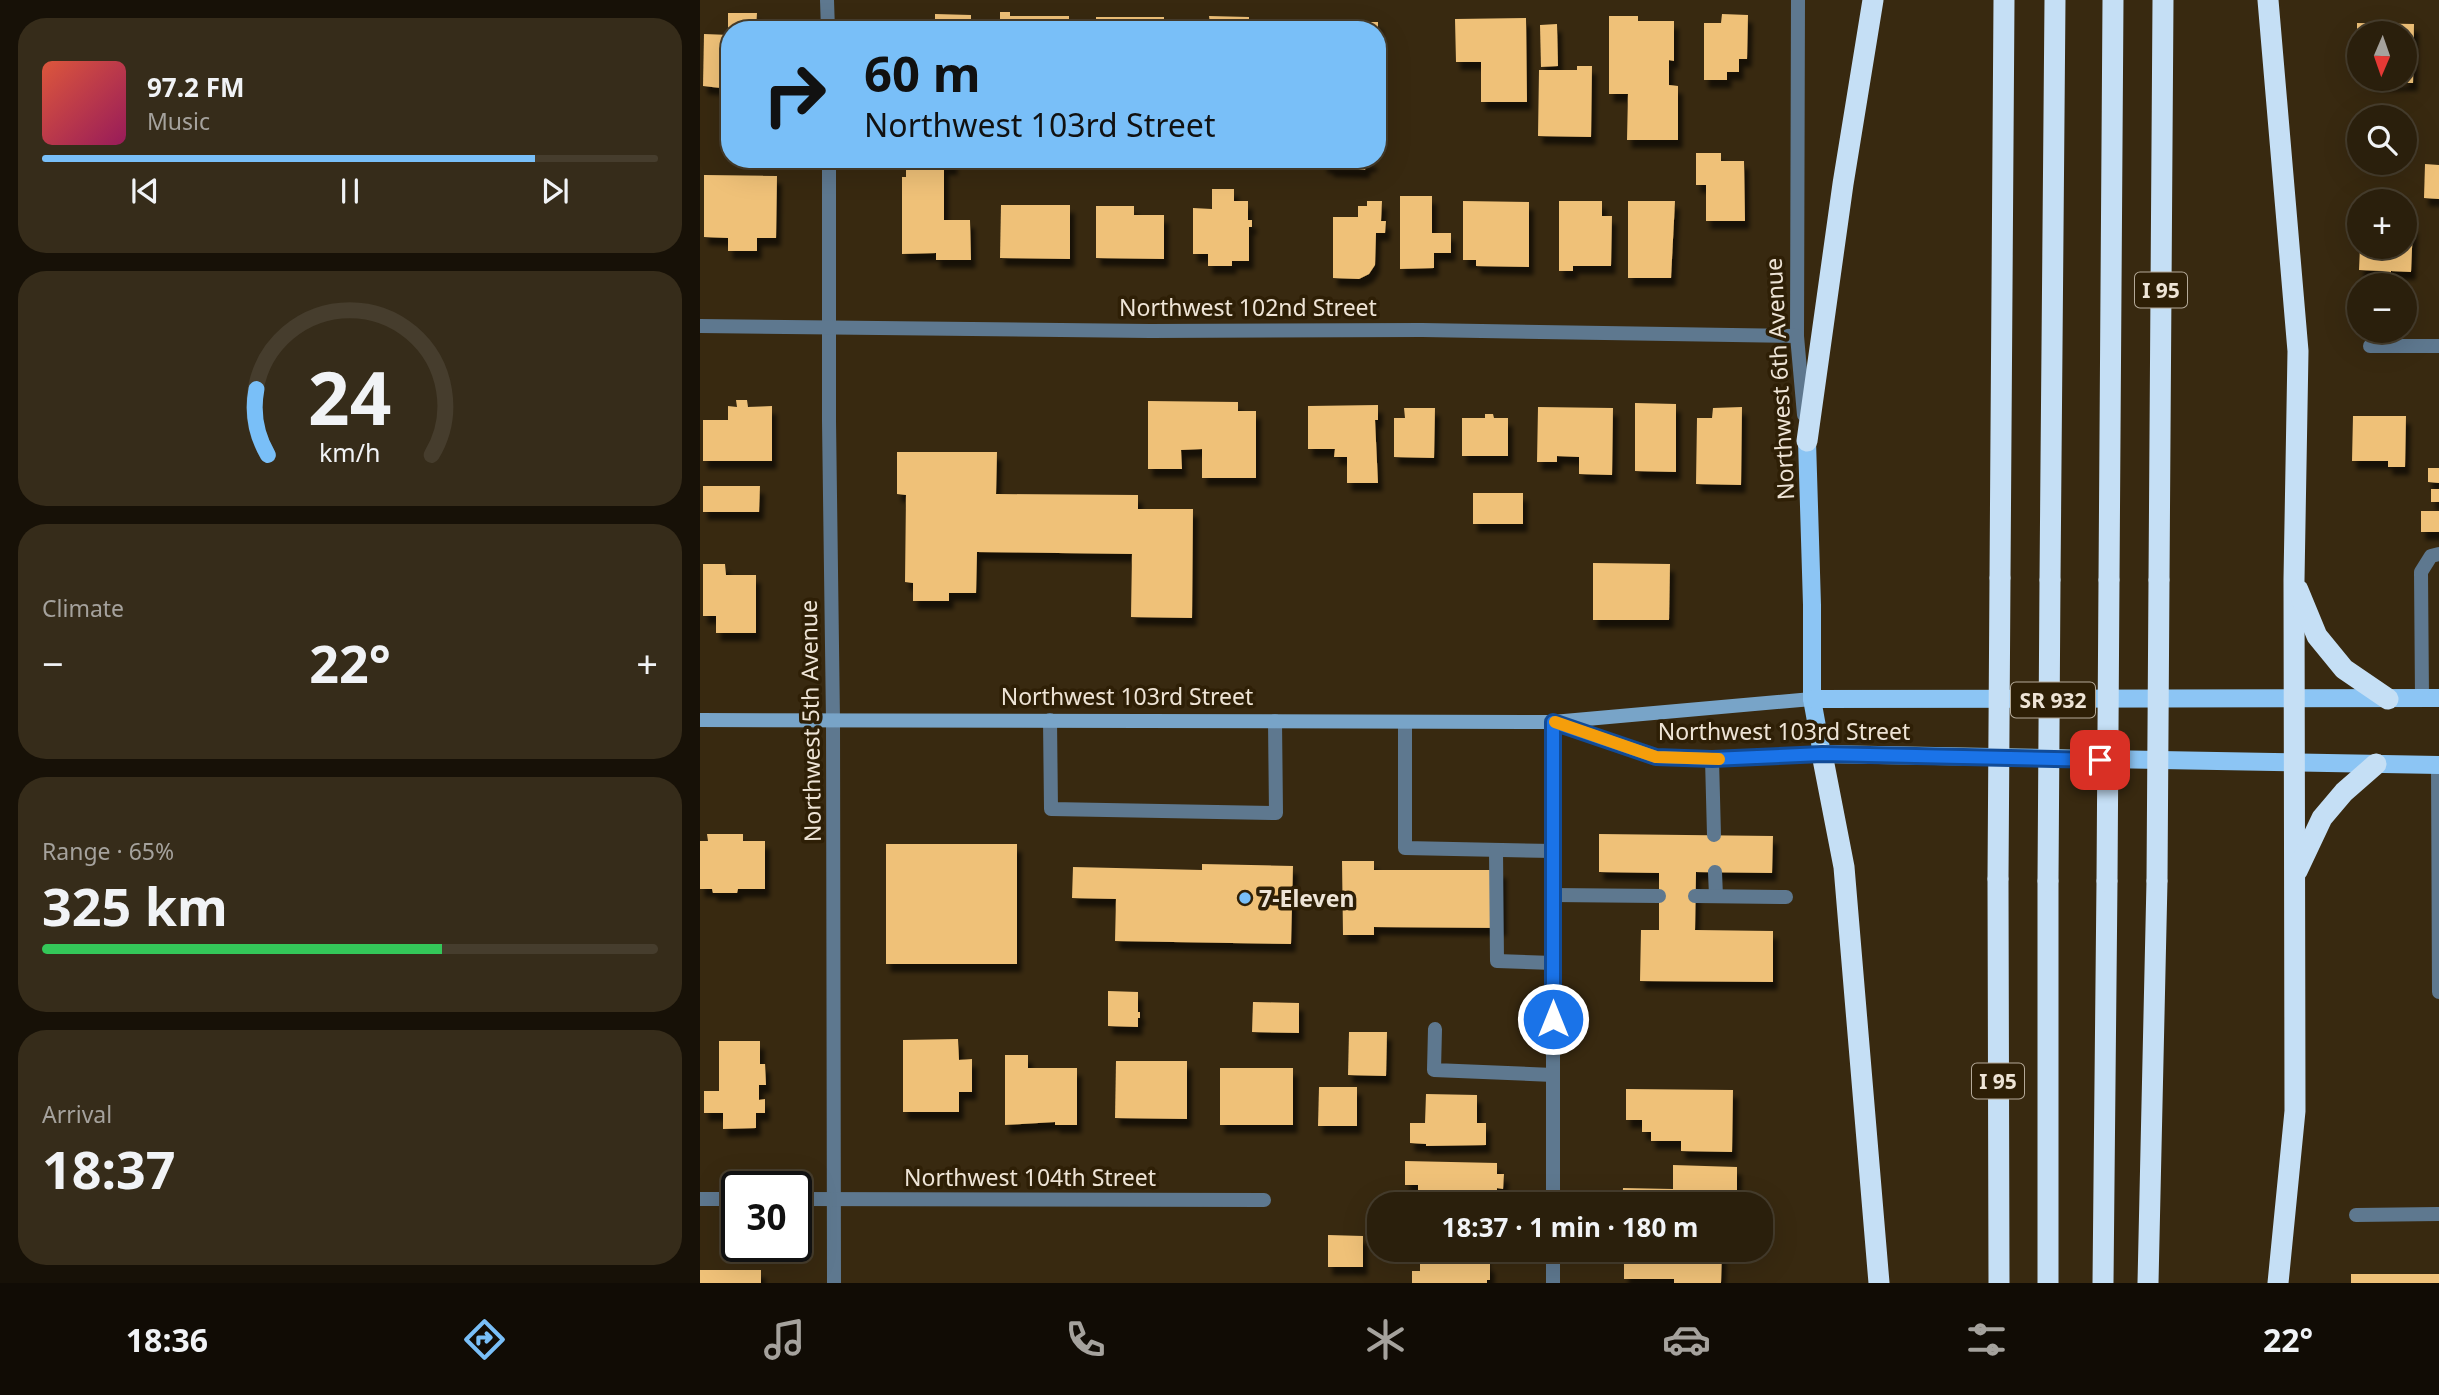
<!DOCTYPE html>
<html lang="en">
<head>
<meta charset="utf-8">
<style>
  :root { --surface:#2a1f0c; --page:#362c1a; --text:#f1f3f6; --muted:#a5a29d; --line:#463d2d; --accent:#79bff8 }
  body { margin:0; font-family:"Noto Sans",sans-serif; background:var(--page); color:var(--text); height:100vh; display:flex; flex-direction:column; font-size:26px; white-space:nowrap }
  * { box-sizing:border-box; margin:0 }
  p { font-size:23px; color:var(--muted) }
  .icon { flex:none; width:38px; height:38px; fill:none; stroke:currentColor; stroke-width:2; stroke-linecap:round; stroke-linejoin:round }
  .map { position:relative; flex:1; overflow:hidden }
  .drawer { display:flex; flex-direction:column; gap:18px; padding:18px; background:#171107; width:700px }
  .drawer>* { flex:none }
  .top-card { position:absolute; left:21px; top:21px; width:665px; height:147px; border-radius:28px; box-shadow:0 7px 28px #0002,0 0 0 2px var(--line); background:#79bff8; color:#111; overflow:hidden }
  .needle { width:46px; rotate:182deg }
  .fabs { position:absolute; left:1647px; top:21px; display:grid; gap:14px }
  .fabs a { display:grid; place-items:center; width:70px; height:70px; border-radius:50%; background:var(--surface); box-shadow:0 7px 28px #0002,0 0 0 2px var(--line); font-size:35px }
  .speed { position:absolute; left:21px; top:1171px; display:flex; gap:14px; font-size:35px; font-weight:700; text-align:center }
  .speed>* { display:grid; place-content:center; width:91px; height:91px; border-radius:50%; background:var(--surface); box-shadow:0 7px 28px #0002,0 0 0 2px var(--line); line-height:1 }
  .speed .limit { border:4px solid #111; border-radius:10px; background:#fff; color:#111 }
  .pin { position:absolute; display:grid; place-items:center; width:60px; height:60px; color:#fff; margin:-30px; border-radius:14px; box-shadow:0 4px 10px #0006 }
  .me { position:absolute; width:77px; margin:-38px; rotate:0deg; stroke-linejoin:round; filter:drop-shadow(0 0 5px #0008) }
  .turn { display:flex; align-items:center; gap:24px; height:147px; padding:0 28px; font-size:32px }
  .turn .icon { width:91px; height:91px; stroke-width:2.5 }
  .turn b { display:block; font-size:49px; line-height:60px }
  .big { font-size:52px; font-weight:700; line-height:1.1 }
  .drawer .card { flex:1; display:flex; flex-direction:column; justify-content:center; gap:10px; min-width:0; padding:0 24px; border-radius:28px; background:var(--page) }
  .drawer .dial { align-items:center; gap:0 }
  .dial svg { height:182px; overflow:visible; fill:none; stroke:var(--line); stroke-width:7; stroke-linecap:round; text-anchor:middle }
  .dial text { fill:var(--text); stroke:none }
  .song { display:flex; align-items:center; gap:21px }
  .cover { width:84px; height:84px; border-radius:10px; background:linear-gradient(135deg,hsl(10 70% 55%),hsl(330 70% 35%)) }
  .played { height:7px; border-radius:4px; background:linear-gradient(90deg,var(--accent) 80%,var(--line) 80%) }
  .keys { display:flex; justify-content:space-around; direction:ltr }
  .heat { display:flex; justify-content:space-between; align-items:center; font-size:38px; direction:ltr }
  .charge { height:10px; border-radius:5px; background:linear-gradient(90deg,#34c759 65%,var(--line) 0) }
  .trip { position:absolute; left:667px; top:1192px; width:406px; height:70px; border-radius:28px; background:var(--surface); box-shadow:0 7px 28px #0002,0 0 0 2px var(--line); font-weight:700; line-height:70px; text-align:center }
  .dock { display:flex; height:112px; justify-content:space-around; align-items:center; background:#110c05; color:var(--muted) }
  .dock .icon { width:49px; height:49px }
  .dock .selected { color:var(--accent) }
  .dock b { font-size:32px; color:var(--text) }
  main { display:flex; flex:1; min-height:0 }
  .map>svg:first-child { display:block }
  .building { fill:#efc178; filter:url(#shadow) }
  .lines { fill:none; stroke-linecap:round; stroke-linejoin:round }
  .service { stroke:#5e788f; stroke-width:14 }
  .minor { stroke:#5e788f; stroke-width:14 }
  .secondary { stroke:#78a4c8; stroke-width:14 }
  .primary { stroke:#8cc5f4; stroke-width:18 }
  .motorway { stroke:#c5dff5; stroke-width:21 }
  .motorway-bridge { stroke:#c5dff5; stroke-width:21 }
  .route-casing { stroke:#114b97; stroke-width:18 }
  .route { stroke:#1a73e8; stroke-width:12 }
  .slow { stroke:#f59e0b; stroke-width:12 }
  .poi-dot { fill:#79bff8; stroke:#2e1f06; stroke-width:2.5 }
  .labels { text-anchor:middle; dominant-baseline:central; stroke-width:7; stroke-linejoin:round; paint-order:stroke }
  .shield { fill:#2e1f06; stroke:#b4a998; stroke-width:2 }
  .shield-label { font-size:21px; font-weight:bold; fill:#eee4d6 }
  .street-label { font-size:23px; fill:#eee4d6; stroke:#2e1f06 }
  .poi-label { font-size:23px; font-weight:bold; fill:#eee4d6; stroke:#2e1f06; text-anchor:start }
</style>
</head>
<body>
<main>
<section class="drawer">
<div class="card">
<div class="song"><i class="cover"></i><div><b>97.2 FM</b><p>Music</p></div></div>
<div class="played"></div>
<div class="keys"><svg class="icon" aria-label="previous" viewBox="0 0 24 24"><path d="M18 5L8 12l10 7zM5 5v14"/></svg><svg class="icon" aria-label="pause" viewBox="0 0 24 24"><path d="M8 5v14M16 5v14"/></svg><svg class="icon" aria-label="next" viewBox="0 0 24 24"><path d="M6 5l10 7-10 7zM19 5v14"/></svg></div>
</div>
<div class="card dial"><svg viewBox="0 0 100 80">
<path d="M14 69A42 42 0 1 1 86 69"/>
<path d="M14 69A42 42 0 0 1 9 40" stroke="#79bff8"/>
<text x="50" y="56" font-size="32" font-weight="700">24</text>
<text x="50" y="72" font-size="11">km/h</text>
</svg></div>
<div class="card"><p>Climate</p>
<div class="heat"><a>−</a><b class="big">22°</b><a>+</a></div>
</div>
<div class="card"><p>Range · 65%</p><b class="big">325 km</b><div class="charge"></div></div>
<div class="card"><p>Arrival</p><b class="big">18:37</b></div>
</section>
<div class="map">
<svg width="1739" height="1283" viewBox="0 0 1739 1283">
  <defs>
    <filter id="shadow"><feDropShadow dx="4.5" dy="8" stdDeviation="2" flood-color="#0009"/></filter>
  </defs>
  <rect width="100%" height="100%" fill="#382910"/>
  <g class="building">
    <polygon points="300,12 310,12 310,16 369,16 369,30 300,30"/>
    <polygon points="28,13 57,13 56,30 28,30"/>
    <polygon points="235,14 271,15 271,30 203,30 203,20 235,21"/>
    <polygon points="1022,14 1048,15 1047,59 1039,59 1039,72 1027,72 1027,80 1004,80 1004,23 1021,23"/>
    <polygon points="509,16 549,17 549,30 494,30 494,24 510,24"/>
    <polygon points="909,16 938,16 938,21 974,21 974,61 969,60 969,85 978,86 978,140 927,140 928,94 909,94"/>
    <rect x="396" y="17" width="68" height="13"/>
    <polygon points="826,18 827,102 781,102 781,62 756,62 755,19"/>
    <rect x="645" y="22" width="33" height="8"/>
    <polygon points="1657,23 1714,24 1713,83 1671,83 1671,79 1704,79 1704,33 1657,33"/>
    <polygon points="857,24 858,66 841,67 840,25"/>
    <polygon points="4,34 30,35 30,89 3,86"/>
    <polygon points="877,66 892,66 891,137 838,136 839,70 877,70"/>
    <polygon points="996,153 1021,153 1021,161 1044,161 1045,221 1006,221 1006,185 996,185"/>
    <polygon points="214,159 253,159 253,167 244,167 244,220 270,220 271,260 236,260 236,253 202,254 202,177 206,177 206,161 214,162"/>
    <polygon points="623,159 672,159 672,164 666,164 665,170 629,169 629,166 622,165"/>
    <polygon points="1725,164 1739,165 1739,199 1724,198"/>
    <polygon points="4,175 77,176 76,238 57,238 57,251 28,251 28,238 4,237"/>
    <polygon points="512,189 534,189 534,201 548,201 548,220 552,220 552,227 549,227 549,261 532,261 532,266 508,266 508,254 493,254 493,208 512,209"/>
    <polygon points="700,196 732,196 732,233 751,233 751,253 734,253 734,268 700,269"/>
    <polygon points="1664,196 1699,197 1699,201 1664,201"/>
    <polygon points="667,201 682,201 681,221 686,221 685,233 676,233 675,265 669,274 659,279 633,278 633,217 658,217 658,206 667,206"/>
    <polygon points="763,201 829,202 829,267 776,266 776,260 763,260"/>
    <polygon points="859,201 902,201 902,216 912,216 911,266 873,266 873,271 859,271"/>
    <polygon points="928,201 975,201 971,278 928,278"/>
    <polygon points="301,205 370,205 370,259 300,258"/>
    <polygon points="396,206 434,206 434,215 464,215 464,259 396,258"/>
    <polygon points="1704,224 1713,225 1711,272 1691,271 1691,278 1681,278 1682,271 1659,270 1660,247 1704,247"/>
    <polygon points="36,400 47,400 48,407 72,406 72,461 3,461 3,420 28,420 28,406 37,407"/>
    <polygon points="448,401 538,402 538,411 556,411 556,478 502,478 502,449 481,450 482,469 448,469"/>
    <polygon points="935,403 976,404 976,472 935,471"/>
    <polygon points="678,405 678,420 675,420 678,483 647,483 647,457 634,457 635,449 608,449 608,406"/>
    <polygon points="838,407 913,408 912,475 879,474 879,457 857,456 857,462 837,462"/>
    <polygon points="1042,407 1041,485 996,484 997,418 1012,418 1013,408"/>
    <polygon points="704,408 735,408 734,458 694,457 694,418 705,418"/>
    <polygon points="785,414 793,414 794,418 808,418 808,456 762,456 762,418 785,418"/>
    <polygon points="1653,416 1706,416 1705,467 1688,467 1688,461 1652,461"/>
    <polygon points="197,452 297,452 296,494 438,495 438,509 493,509 492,618 431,617 432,554 277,552 276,593 249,593 249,601 213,601 213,583 205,582 206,495 197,494"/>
    <polygon points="1728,468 1739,468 1739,483 1728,482"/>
    <polygon points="3,486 60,486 59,512 3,512"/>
    <rect x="1731" y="489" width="8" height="13"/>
    <rect x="773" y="493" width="50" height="31"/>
    <rect x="1721" y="511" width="18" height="21"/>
    <polygon points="893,563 970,564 969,620 893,620"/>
    <polygon points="3,564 25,564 26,575 56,575 56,633 16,633 16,616 3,616"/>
    <polygon points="7,834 43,834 43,841 65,841 65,889 38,889 37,893 13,893 12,889 0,889 0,841 8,841"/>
    <polygon points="899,834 1073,836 1072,873 996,872 995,930 1073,931 1073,982 940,981 941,930 959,930 959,873 899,872"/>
    <rect x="186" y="844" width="131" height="120"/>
    <polygon points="642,861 674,861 674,870 802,870 802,928 674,927 674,935 643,935"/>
    <polygon points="502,864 593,866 591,944 415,941 416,899 372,898 373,867 502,870"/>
    <polygon points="408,991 438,992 438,1012 440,1012 440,1018 438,1018 438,1027 408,1026"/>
    <polygon points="553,1002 599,1003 599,1033 552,1032"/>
    <polygon points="649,1032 687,1032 686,1076 648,1075"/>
    <polygon points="258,1039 259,1060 272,1059 272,1092 259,1092 259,1112 203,1112 203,1040"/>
    <polygon points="19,1041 60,1041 60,1064 65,1064 66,1085 59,1085 59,1100 65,1099 65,1113 56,1113 56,1128 23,1129 23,1113 4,1113 4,1091 19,1091"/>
    <polygon points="305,1055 328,1055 328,1068 377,1068 377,1125 355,1125 355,1122 305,1125"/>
    <polygon points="416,1061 487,1061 487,1119 415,1118"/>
    <rect x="520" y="1068" width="73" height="57"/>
    <polygon points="619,1087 657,1087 657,1126 618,1126"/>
    <polygon points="926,1089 1033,1090 1032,1152 981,1151 981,1141 951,1141 951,1132 942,1132 942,1120 926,1120"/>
    <polygon points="726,1094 777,1095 777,1123 786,1123 786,1145 726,1146 726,1144 710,1143 710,1123 725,1123"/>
    <polygon points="705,1161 797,1163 797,1174 804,1174 803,1189 797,1188 797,1200 784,1200 784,1202 769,1202 769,1204 727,1204 727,1197 718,1196 718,1185 705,1185"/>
    <polygon points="973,1165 1037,1167 1037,1204 922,1204 923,1188 973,1189"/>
    <polygon points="628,1235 663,1236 663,1267 628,1267"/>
    <polygon points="720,1250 785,1250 786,1264 790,1264 790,1280 787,1280 787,1283 712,1283 712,1271 720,1271"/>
    <polygon points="924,1250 1022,1250 1021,1283 974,1283 974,1279 924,1279"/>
    <rect x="0" y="1270" width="61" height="13"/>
    <rect x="1651" y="1274" width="88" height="9"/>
  </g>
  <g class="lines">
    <g class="service">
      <polyline points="1722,698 1721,572 1731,556 1739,554"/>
      <polyline points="350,720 351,809 576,813 575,721"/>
      <polyline points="705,722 705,848 853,851"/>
      <polyline points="1012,759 1014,835"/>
      <polyline points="1738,765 1739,992"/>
      <polyline points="796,850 797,961 853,963"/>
      <polyline points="1015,872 1016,896"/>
      <polyline points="853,895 959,896"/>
      <polyline points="995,896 1086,897"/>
      <polyline points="735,1029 734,1070 853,1075"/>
    </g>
    <g class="minor">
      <polyline points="127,0 128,30"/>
      <polyline points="1098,0 1097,336 1104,415"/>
      <polyline points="129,159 129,421 133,720 134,1283"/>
      <polyline points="0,326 450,331 722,330 1097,336"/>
      <polyline points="1670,346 1739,346"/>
      <polyline points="0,1199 37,1199"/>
      <polyline points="96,1199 564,1200"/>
      <polyline points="853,1204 853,722"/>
      <polyline points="1656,1215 1739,1214"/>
      <polyline points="853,1283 853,1250"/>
    </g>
    <g class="secondary">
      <polyline points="0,720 853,722 1112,699"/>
      <polyline points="858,723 956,757 1012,759 1122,754"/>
    </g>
    <g class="primary">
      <polyline points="1107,441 1112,605 1112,699 1122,754 1739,765"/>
      <polyline points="1112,699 1739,698"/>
    </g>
    <g class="motorway">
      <polyline points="1568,0 1598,351 1594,580 1595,1111 1578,1283"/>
      <polyline points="1107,441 1143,184 1173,0"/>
      <polyline points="1300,578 1304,0"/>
      <polyline points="1350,580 1355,0"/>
      <polyline points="1409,580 1413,0"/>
      <polyline points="1459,580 1463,0"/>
      <polyline points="1598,590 1617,636 1644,669 1688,699"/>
      <polyline points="1122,754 1144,867 1179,1283"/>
      <polyline points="1597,871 1622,818 1644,792 1676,764"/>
      <polyline points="1298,879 1299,1283"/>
      <polyline points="1348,881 1348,1283"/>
      <polyline points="1403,1283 1407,881"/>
      <polyline points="1448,1283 1457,881"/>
    </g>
    <g class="motorway-bridge">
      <polyline points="1298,879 1300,578"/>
      <polyline points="1348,881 1350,580"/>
      <polyline points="1407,881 1409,580"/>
      <polyline points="1457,881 1459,580"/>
    </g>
  </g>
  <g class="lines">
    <defs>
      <polyline id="route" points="853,1019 853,722 956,757 1012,759 1122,754 1400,760"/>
    </defs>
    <use href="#route" class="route-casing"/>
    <use href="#route" class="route"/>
    <polyline class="slow" points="855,722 956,757 1019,759"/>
  </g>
  <circle class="poi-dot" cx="545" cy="898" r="7"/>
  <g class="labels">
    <g class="shield">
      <rect x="1435" y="272.5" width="52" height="35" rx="5"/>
      <rect x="1311" y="682.5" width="84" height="35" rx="5"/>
      <rect x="1272" y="1063.5" width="52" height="35" rx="5"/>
    </g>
    <g class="shield-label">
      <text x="1461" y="290">I 95</text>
      <text x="1353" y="700">SR 932</text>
      <text x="1298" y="1081">I 95</text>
    </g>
    <g class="street-label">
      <text x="548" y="307">Northwest 102nd Street</text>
      <text transform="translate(1079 379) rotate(-93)">Northwest 6th Avenue</text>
      <text x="427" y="696">Northwest 103rd Street</text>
      <text transform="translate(110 721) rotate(-91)">Northwest 5th Avenue</text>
      <text x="1084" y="731">Northwest 103rd Street</text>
      <text x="330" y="1177">Northwest 104th Street</text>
    </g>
    <g class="poi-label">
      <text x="559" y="898">7-Eleven</text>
    </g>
  </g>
</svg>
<div class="fabs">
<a><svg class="needle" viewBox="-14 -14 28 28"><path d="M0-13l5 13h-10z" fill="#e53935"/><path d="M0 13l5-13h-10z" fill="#a5a29d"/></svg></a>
<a><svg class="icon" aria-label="search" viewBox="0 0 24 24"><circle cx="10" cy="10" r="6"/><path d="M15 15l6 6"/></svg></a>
<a>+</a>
<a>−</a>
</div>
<div class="speed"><div class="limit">30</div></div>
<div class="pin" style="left:1400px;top:760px;background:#d93025"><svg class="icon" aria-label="arrive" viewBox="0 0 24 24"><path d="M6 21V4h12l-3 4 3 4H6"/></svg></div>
<svg class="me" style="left:853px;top:1019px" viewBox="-20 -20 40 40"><circle r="17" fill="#1a73e8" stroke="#fff" stroke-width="3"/><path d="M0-11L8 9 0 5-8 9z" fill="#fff"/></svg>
<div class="trip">18:37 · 1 min · 180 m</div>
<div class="top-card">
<div class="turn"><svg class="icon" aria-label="right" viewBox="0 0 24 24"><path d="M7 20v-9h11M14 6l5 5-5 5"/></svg><div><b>60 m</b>Northwest 103rd Street</div></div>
</div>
</div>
</main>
<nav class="dock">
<b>18:36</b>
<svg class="icon selected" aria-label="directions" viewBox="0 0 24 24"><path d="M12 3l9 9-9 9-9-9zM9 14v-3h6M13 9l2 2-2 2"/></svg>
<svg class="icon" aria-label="music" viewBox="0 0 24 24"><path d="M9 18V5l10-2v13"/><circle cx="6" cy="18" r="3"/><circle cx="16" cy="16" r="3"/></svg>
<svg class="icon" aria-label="phone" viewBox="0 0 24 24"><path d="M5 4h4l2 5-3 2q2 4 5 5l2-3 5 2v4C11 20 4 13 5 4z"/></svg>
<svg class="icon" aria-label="climate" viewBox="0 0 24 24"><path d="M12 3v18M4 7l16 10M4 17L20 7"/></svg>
<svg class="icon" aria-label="car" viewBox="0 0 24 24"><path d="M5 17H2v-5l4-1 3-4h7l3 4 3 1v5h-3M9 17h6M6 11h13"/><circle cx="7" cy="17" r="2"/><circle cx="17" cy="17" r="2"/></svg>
<svg class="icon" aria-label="filters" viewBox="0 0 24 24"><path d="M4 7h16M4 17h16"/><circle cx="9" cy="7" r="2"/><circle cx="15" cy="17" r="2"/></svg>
<b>22°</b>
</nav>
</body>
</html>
